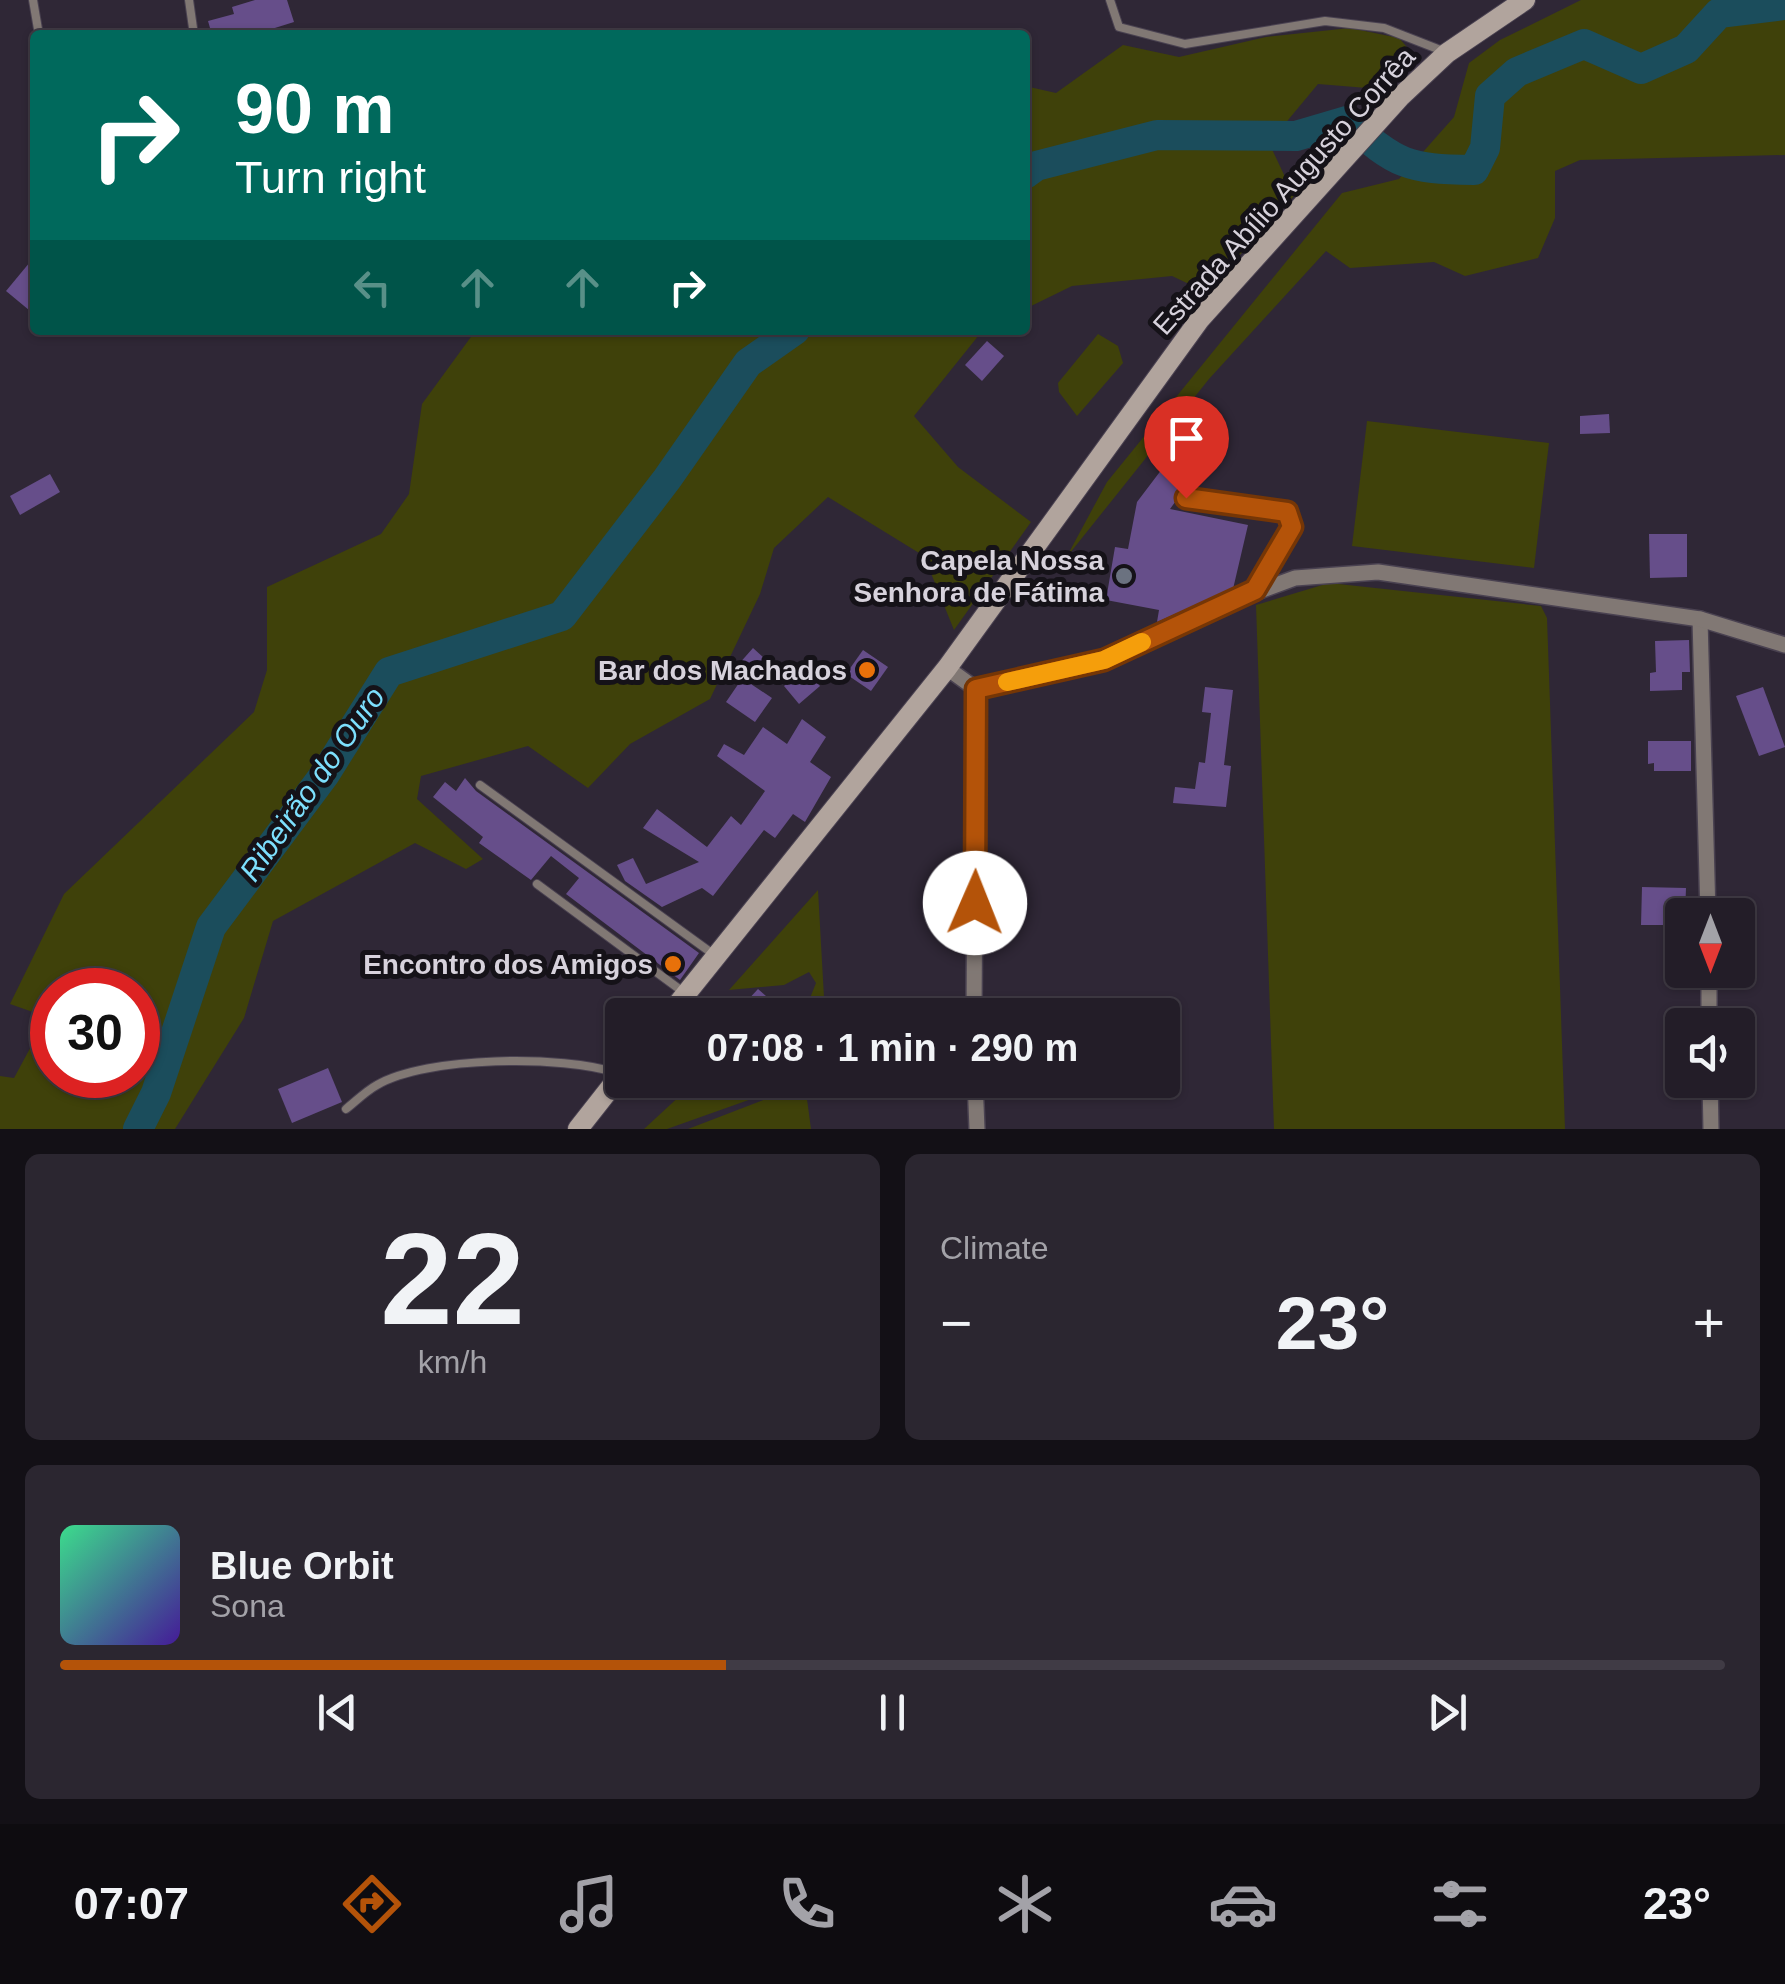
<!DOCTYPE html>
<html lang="en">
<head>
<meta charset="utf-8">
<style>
  :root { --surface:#231d28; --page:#2b2630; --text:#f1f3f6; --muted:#a3a2a8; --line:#403b45; --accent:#b45309 }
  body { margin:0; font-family:Helvetica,sans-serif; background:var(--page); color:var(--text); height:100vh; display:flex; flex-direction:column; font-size:38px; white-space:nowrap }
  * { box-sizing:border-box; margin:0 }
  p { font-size:32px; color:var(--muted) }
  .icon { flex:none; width:55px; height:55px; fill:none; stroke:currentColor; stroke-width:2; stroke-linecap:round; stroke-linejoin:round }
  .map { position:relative; height:1129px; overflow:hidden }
  .panel { display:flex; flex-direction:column; gap:25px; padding:25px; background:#131016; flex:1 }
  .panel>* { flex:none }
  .top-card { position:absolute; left:30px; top:30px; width:1000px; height:305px; border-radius:10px; box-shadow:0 2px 8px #0004,0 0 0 2px var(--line); background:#00695c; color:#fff; overflow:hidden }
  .needle { width:65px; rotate:180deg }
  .buttons { position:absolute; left:1665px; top:898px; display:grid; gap:20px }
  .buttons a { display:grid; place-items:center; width:90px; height:90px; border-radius:10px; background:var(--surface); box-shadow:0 2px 8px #0004,0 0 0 2px var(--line); font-size:50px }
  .speed { position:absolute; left:30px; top:968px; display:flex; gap:20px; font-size:50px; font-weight:700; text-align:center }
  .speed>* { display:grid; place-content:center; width:130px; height:130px; border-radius:50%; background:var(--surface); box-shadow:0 2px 8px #0004,0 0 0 2px var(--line); line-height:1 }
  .speed .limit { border:15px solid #d22; background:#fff; color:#111 }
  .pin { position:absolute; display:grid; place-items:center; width:85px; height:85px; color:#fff; margin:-102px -42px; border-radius:50% 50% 50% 0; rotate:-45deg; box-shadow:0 0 10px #0007 }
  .pin .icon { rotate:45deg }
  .me { position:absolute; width:110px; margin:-55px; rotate:1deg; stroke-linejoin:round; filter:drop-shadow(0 0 8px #0008) }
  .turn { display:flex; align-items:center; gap:35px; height:210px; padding:0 40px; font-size:45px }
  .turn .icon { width:130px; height:130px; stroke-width:2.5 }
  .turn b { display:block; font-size:70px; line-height:85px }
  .lanes { display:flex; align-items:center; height:95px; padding:0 40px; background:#0003; justify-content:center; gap:50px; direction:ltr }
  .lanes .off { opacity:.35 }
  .big { font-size:75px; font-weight:600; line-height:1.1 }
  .panel .widget { flex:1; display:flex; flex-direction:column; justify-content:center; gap:15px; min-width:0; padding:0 35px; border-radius:15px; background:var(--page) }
  .panel .dial { align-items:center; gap:0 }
  .dial b { font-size:130px; line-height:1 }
  .song { display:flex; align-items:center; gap:30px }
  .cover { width:120px; height:120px; border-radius:15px; background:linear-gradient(135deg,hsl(150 70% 55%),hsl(260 70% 35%)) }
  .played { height:10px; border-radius:5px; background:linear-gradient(90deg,var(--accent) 40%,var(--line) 40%) }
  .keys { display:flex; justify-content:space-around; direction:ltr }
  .heat { display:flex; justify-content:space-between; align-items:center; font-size:55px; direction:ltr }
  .panel .tiles { flex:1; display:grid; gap:25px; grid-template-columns:1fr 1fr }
  .widget:last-child { grid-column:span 2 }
  .trip { position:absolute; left:605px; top:998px; width:575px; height:100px; border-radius:10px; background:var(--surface); box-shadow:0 2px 8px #0004,0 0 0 2px var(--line); font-weight:600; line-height:100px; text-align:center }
  .dock { display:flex; height:160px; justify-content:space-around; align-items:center; background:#0e0c10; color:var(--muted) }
  .dock .icon { width:70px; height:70px }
  .dock .selected { color:var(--accent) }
  .dock b { font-size:45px; color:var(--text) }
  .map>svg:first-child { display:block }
  .green { fill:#3f410a; fill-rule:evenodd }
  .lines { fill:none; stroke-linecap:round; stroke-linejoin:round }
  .river { stroke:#1b4d5c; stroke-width:30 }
  .building { fill:#664e8a }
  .lane-casing { stroke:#4a4251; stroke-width:10 }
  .street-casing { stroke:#4a4251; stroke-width:18 }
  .secondary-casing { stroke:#4a4251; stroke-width:22 }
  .lane { stroke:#817874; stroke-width:8 }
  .street { stroke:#817874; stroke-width:15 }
  .secondary { stroke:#b1a49d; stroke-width:20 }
  .route-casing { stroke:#753606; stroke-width:25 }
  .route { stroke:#b45309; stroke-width:18 }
  .slow { stroke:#f59e0b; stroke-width:18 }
  .worship-dot { fill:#6b7280; stroke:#151218; stroke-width:4 }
  .food-dot { fill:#e8710a; stroke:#151218; stroke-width:4 }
  .labels { text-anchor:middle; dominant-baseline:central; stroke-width:10; stroke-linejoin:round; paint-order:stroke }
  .street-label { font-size:28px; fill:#d7d2dc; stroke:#151218 }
  .poi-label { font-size:28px; font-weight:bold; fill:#d7d2dc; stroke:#151218; text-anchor:end }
  .water-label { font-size:30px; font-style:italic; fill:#7ddffd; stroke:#151218 }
</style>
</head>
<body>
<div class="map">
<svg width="1785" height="1129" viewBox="0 0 1785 1129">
  <rect width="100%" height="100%" fill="#2f2736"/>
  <g class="green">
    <polygon points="1581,0 1785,0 1785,155 1580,160 1555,171 1555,218 1538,258 1465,276 1434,262 1350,268 1326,251 1209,379 1066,558 1107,482 1342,193 1399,179 1454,117 1469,63 1500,40"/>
    <polygon points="1350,28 1399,38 1412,53 1367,88 1318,84 1269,143 1294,196 1206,292 1172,276 1072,286 1025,309 1025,86 1056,93 1123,45 1179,57 1266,37"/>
    <path d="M476 330H983L914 416 958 467 1031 522 954 630 924 556 828 497 774 548 760 594 710 699 630 744 588 788 528 746 421 776 417 799 483 859 466 869 415 843 273 921 244 1018 175 1129H0V1076L14 1078 47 1017 10 1004 64 894 254 712 267 670V587L381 534 409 494 422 404ZM52 990H138V1075H52Z"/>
    <polygon points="1098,334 1118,346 1123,363 1077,416 1059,392 1058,383"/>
    <polygon points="1367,421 1549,443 1534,568 1352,546"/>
    <polygon points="1329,583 1541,606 1547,618 1565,1129 1274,1129 1256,605"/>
    <polygon points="818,890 825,1015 791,1015 808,1003 816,983 809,972 784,985 729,990"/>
    <polygon points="697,1080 805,1080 667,1129 644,1129"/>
    <polygon points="805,1084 811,1129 688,1129"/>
  </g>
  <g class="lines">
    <g class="river">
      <path d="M1025 174 1036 166 1157 135 1296 136 1347 121C1398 165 1406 169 1474 170L1485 148 1490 96 1517 72 1584 44 1641 69 1686 49 1719 13 1785 5"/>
      <polyline points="138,1129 156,1093 211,927 325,774 389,672 562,616 667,479 748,363 795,330"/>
    </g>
  </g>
  <g class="building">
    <polygon points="255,0 287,0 294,22 252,35 212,35 208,21 234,14 232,7"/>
    <polygon points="35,256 35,315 6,291"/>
    <polygon points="987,341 1004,356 982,381 965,365"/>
    <polygon points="1609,414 1610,433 1580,434 1580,416"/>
    <polygon points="1187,436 1205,448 1185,476 1191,480 1170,509 1248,525 1233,589 1157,622 1159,610 1106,600 1115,547 1128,549 1137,502"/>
    <polygon points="50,474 60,492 20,515 10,496"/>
    <polygon points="1649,534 1687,534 1687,577 1650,578"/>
    <polygon points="1689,640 1690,672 1682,672 1682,690 1650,691 1650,673 1656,672 1655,641"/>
    <polygon points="753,648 764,658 745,680 772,698 755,722 726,702 739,683 730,674"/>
    <polygon points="863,650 888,667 871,691 846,674"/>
    <polygon points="805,668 820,686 799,704 784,686"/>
    <polygon points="1205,687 1233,690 1224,765 1231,766 1226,807 1173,803 1175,787 1195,789 1199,762 1205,763 1211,713 1202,712"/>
    <polygon points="1763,687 1785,747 1759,756 1736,696"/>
    <polygon points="802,719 826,737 810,762 831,777 805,822 793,814 775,838 764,830 713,896 702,888 662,907 625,881 617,865 633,858 646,884 699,862 643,828 657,809 707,847 731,816 741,825 765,791 717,756 724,744 744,755 763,727 787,744"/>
    <polygon points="1648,741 1691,741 1691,771 1654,771 1654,763 1648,764"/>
    <polygon points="465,778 476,791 699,953 680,980 566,894 579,878 551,856 531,880 479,843 483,837 433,797 445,782 456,791"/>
    <polygon points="1642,887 1686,888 1685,915 1664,915 1664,925 1641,925"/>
    <polygon points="758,989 775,1004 765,1015 734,1015"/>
    <polygon points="328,1068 342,1102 292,1123 278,1089"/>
    <polygon points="986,1080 1044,1080 1044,1098 987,1099"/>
  </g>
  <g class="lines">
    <defs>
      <g id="lane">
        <polyline points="33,0 39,35"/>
        <polyline points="189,0 194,35"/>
        <polyline points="1110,0 1119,27 1185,44 1325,21 1384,28 1443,51"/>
        <polyline points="1185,498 1287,512 1292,527 1255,590"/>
        <polyline points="480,785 713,954"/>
        <polyline points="537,884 686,994"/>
        <path d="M346 1109C356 1101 366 1091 377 1085 426 1056 564 1055 617 1073"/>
      </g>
      <g id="street">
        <polyline points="1700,619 1708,915"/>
        <polyline points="947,668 976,689 1105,660 1197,614 1295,578 1378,572 1700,619 1785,645"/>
        <polyline points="1709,970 1709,1025"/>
        <polyline points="974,1015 976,689"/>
        <polyline points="975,1080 977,1129"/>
        <polyline points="1710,1080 1711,1129"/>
      </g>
      <g id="secondary">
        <polyline points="669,1015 947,668 1200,319 1400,97 1447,53 1525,0"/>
        <polyline points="578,1129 622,1073"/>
      </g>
    </defs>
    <use href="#lane" class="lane-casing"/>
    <use href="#street" class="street-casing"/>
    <use href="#secondary" class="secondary-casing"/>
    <use href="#lane" class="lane"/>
    <use href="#street" class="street"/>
    <use href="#secondary" class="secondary"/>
  </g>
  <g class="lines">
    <defs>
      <polyline id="route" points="975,903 976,689 1104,660 1255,590 1292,527 1287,512 1186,498"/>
    </defs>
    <use href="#route" class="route-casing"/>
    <use href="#route" class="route"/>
    <polyline class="slow" points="1007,682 1104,660 1142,642"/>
  </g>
  <circle class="worship-dot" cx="1124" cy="576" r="10"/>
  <g class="food-dot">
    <circle cx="867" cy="670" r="10"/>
    <circle cx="673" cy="964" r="10"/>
  </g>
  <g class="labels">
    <g class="street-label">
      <text transform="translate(1284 191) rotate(-48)">Estrada Abílio Augusto Corrêa</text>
    </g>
    <g class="poi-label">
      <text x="1104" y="560">Capela Nossa<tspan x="1104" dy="32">Senhora de Fátima</tspan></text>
      <text x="847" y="670">Bar dos Machados</text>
      <text x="653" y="964">Encontro dos Amigos</text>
    </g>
    <g class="water-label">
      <text transform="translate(312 784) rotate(-55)">Ribeirão do Ouro</text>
    </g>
  </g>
</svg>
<div class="buttons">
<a><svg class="needle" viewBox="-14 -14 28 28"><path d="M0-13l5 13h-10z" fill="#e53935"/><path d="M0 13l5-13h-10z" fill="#a3a2a8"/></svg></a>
<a><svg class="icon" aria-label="sound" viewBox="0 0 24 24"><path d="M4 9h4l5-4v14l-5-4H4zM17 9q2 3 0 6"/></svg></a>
</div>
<div class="speed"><div class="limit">30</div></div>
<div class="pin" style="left:1186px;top:498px;background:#d93025"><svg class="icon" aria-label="arrive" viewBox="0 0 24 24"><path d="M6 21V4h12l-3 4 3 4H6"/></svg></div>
<svg class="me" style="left:975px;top:903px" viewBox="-20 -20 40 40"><circle r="19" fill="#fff"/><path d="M0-13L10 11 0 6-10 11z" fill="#b45309"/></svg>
<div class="trip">07:08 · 1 min · 290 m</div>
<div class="top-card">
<div class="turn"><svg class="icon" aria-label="right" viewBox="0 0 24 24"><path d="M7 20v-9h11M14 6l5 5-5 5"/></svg><div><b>90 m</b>Turn right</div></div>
<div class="lanes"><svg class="icon off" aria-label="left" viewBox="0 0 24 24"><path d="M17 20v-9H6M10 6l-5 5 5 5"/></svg><svg class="icon off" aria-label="ahead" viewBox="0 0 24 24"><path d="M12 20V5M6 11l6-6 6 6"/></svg><svg class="icon off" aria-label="ahead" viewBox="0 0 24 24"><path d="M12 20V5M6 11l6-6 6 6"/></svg><svg class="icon" aria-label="right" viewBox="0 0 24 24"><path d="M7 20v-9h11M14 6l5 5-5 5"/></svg></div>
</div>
</div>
<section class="panel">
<div class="tiles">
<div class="widget dial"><b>22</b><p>km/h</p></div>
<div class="widget"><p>Climate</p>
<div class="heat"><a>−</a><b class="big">23°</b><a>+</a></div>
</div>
<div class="widget">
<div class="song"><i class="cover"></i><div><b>Blue Orbit</b><p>Sona</p></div></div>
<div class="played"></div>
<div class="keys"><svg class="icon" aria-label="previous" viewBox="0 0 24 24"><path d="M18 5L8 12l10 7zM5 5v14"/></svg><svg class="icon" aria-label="pause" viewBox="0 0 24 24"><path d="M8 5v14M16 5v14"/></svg><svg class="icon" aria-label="next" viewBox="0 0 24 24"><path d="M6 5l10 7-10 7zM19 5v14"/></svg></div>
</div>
</div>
</section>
<nav class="dock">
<b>07:07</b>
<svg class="icon selected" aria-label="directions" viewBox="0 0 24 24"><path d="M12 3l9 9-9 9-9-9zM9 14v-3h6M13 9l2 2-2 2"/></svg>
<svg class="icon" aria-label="music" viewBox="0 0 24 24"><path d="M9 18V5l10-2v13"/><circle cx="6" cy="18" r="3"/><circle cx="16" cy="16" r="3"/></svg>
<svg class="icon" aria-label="phone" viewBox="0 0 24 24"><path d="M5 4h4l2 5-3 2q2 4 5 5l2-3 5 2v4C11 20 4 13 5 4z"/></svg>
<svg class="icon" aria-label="climate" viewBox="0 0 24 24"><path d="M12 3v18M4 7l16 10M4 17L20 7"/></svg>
<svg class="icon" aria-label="car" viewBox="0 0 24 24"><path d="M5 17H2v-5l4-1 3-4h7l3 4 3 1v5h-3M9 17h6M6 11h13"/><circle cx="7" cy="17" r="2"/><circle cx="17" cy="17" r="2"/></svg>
<svg class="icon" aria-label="filters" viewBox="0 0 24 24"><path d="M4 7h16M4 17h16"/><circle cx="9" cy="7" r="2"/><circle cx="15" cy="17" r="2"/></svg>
<b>23°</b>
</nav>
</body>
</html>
